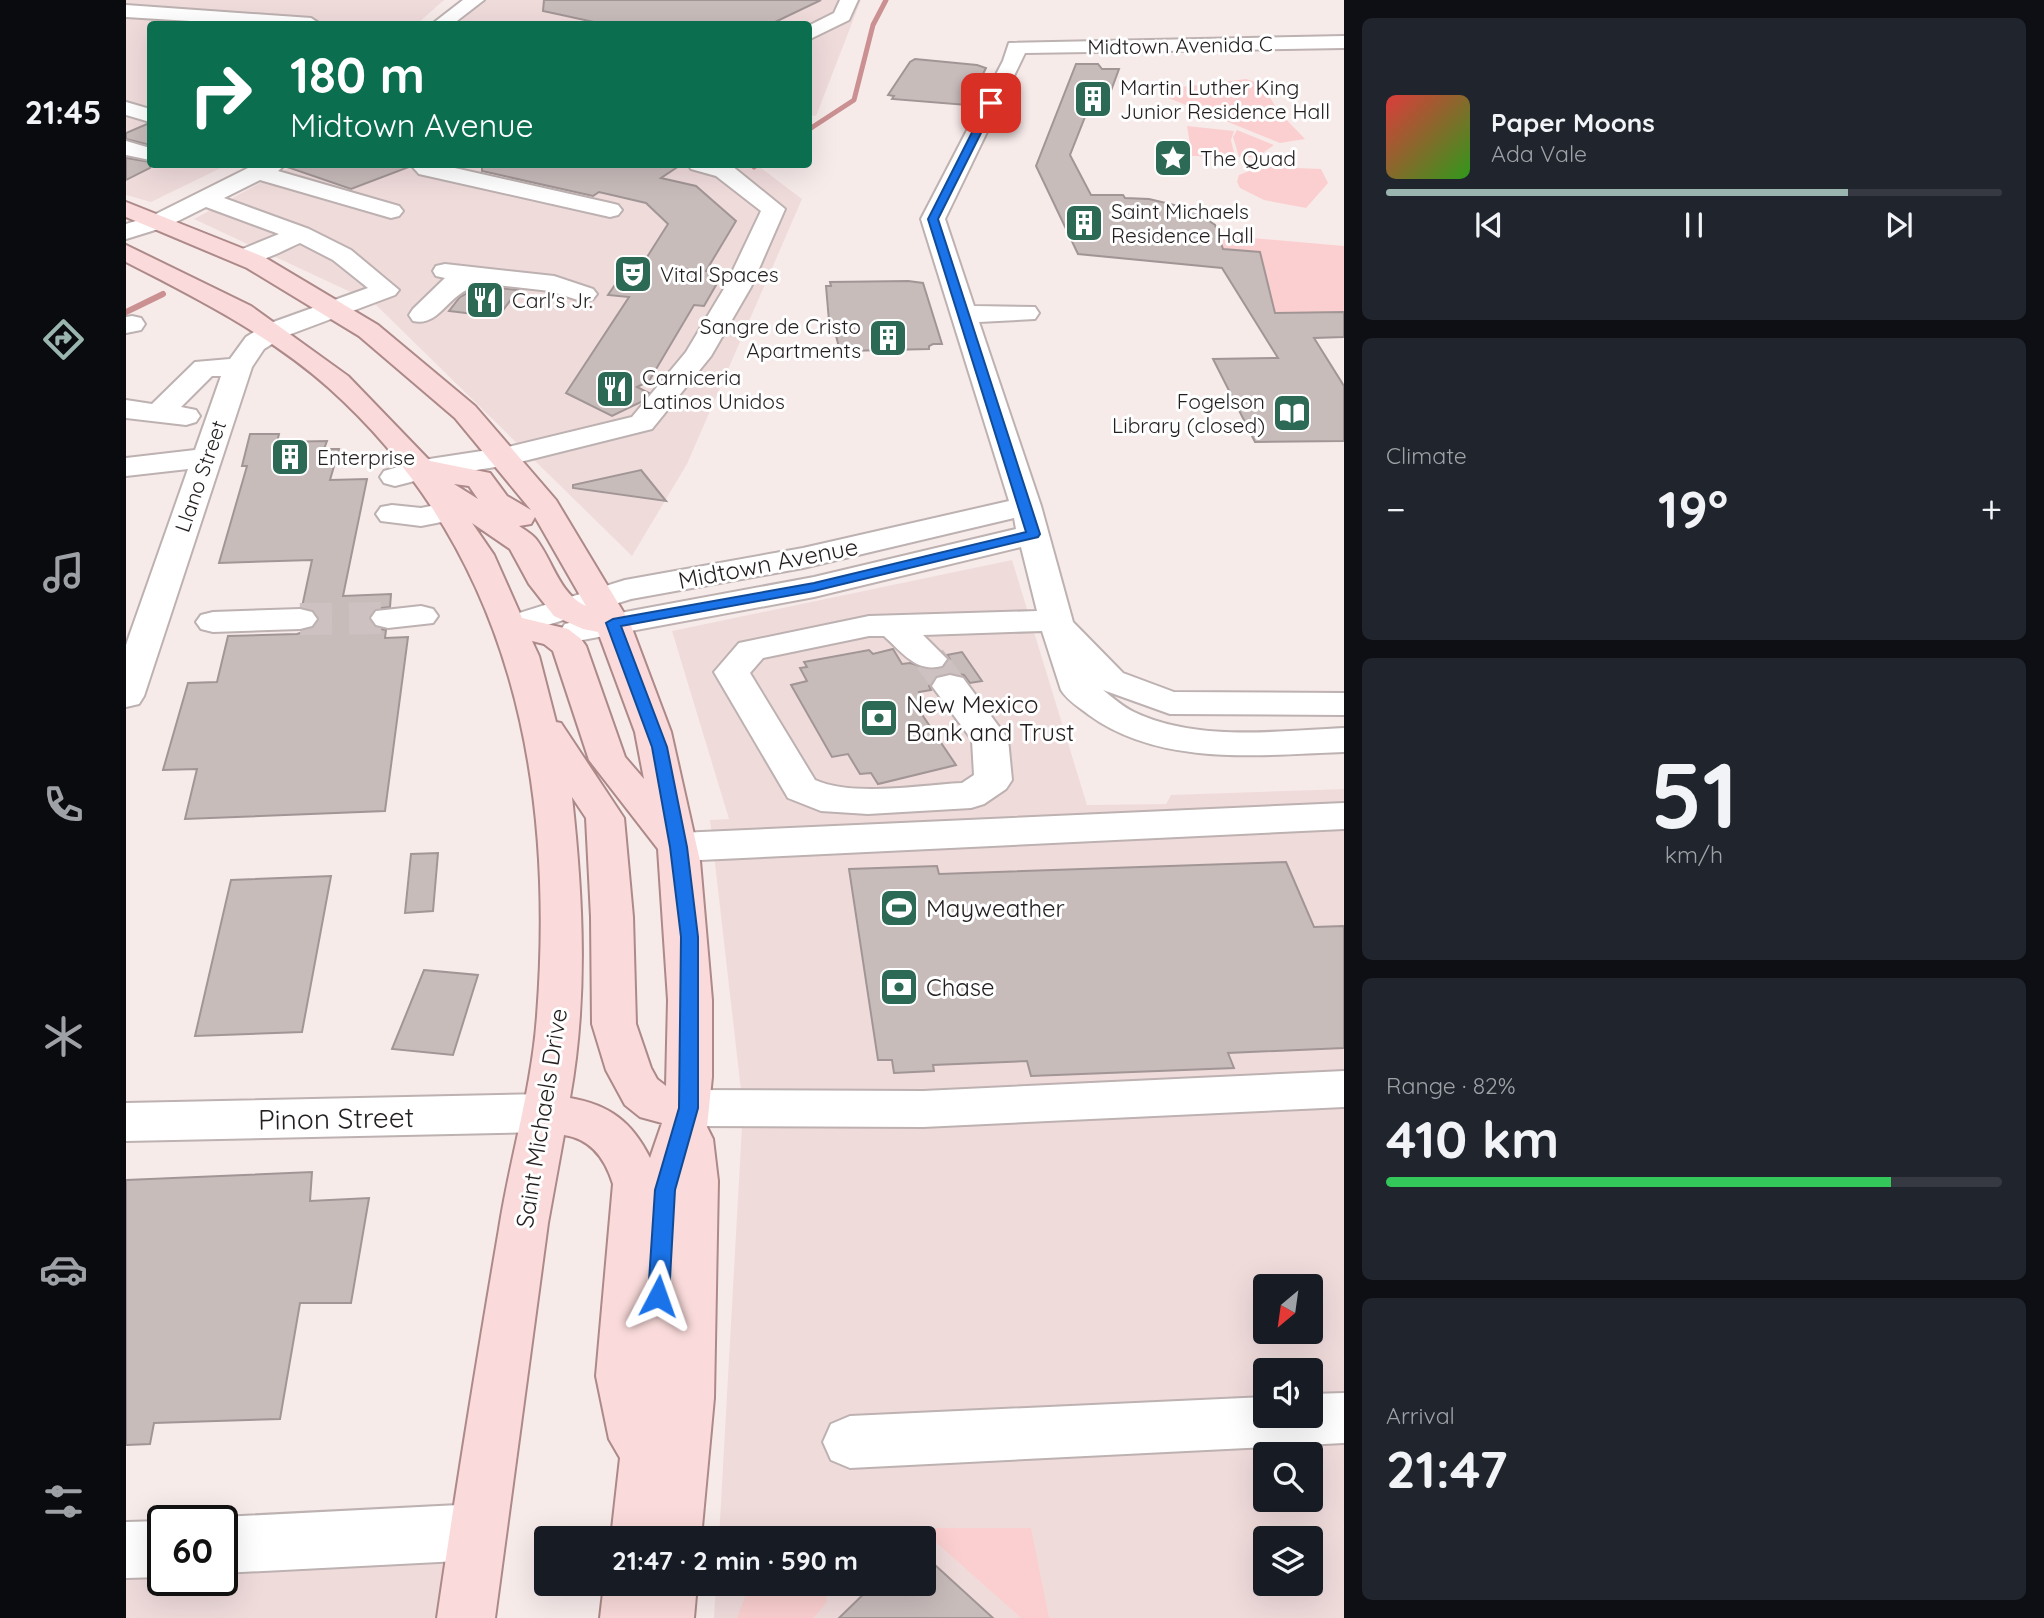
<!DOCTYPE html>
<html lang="en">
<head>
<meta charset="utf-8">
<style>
  :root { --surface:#171b24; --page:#20242c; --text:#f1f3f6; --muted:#9ea1a6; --line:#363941; --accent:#99b5ae }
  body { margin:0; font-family:Quicksand,sans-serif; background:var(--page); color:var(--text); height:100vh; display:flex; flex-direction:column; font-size:26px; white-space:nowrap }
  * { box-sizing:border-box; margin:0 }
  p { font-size:23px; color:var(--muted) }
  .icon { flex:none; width:38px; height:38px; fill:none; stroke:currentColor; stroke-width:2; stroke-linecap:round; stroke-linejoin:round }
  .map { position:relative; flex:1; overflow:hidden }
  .drawer { display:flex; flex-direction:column; gap:18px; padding:18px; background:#0d0f14; width:700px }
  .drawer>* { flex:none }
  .hud { position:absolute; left:21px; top:21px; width:665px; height:147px; border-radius:7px; box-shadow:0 7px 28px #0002; background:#0b6e4f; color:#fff; overflow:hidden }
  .needle { width:46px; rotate:209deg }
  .tools { position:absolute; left:1127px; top:1274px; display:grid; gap:14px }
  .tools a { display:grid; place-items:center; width:70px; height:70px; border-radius:7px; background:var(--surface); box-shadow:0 7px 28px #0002; font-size:35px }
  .speed { position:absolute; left:21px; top:1505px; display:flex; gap:14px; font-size:35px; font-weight:700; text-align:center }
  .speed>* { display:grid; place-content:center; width:91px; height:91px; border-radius:50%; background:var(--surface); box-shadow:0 7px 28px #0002; line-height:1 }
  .speed .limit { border:4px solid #111; border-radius:10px; background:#fff; color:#111 }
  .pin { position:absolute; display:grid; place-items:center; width:60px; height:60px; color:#fff; margin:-30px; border-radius:14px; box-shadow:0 4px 10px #0006 }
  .me { position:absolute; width:77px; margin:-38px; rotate:4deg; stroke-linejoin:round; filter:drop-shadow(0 0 5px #0008) }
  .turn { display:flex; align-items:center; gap:24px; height:147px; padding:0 28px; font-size:32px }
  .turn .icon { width:91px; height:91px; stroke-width:2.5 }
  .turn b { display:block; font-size:49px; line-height:60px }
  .big { font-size:52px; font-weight:700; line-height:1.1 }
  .drawer .tile { flex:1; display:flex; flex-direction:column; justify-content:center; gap:10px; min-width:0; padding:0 24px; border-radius:10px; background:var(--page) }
  .drawer .dial { align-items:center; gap:0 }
  .dial b { font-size:91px; line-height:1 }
  .song { display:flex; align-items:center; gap:21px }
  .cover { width:84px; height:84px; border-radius:10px; background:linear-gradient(135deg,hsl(0 70% 55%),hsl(110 70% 35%)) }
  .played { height:7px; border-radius:4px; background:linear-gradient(90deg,var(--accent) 75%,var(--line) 75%) }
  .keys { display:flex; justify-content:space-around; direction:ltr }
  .heat { display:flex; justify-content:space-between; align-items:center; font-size:38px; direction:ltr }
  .charge { height:10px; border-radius:5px; background:linear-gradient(90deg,#34c759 82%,var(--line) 0) }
  .trip { position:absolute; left:408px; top:1526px; width:402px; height:70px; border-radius:7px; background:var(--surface); box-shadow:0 7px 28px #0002; font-weight:700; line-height:70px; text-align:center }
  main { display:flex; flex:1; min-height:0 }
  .tab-bar { display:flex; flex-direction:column; width:126px; justify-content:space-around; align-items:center; background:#090b0e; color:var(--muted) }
  .tab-bar .icon { width:49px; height:49px }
  .tab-bar .selected { color:var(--accent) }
  .tab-bar b { font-size:32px; color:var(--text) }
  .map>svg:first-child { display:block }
  .built { fill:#f0dbdb; fill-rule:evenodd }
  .green { fill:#fbcfcf }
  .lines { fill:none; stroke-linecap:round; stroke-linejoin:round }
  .stream-far1 { stroke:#cb9091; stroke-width:5 }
  .stream { stroke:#cb9091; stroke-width:6 }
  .building { fill:#c8bcbb; stroke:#a19695; stroke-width:2 }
  .minor-tunnel { stroke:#cdc2c1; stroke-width:32; stroke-dasharray:32 17; stroke-linecap:butt }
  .minor-casing { stroke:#bdb1b1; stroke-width:4 }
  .major-casing { stroke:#ad8989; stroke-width:4 }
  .minor { fill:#fff; fill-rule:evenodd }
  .major { fill:#fadada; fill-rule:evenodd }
  .route { fill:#1a73e8; stroke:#114b97; stroke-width:2 }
  .labels { text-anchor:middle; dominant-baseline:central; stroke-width:6; stroke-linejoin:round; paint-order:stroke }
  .far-street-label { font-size:21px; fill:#241f1f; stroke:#fff }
  .far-poi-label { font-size:21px; fill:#241f1f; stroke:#fff; text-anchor:start }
  .street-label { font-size:24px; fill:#241f1f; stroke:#fff }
  .poi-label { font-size:24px; fill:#241f1f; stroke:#fff; text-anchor:start }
  .near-street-label { font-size:28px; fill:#241f1f; stroke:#fff }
</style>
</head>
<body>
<main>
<nav class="tab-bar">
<b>21:45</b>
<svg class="icon selected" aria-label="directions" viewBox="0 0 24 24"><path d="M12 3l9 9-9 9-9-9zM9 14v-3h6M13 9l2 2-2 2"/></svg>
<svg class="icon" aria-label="music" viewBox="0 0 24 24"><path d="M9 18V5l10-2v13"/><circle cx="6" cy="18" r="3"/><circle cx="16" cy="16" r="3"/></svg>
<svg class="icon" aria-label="phone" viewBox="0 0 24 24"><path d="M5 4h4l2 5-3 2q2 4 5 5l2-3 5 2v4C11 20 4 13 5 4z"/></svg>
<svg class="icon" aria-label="climate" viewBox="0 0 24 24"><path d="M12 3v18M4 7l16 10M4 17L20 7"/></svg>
<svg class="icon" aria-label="car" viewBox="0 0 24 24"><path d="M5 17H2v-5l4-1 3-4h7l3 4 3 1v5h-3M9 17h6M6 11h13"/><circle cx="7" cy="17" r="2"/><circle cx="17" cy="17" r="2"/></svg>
<svg class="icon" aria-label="filters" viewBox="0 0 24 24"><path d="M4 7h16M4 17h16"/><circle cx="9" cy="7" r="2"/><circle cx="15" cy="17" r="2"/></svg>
</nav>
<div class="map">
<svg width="1218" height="1618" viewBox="0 0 1218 1618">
  <rect width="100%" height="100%" fill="#f7ebea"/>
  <g class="built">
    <polygon points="0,0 318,0 291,24 24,24 24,164 101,165 25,202 0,195"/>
    <polygon points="355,0 735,0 690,116 683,115 682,24 332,24"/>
    <polygon points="169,164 631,165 676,199 561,464 506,556 248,303 68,219"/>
    <path d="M886 560 961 805 1040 804 1045 795 1218 789V1618H588L590 1584H798V1538H593L617 1108 584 820 603 819 546 631ZM1139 1286H1185V1332H1139ZM1139 1370H1185V1416H1139ZM1139 1454H1185V1500H1139ZM1139 1538H1185V1584H1139Z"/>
    <polygon points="325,1558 312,1618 0,1618 0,1572 37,1571 37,1580 96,1580 96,1568"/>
  </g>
  <g class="green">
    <polygon points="1120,79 1136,84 1152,111 1179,139 1154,143 1035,95 1055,87"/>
    <polygon points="1061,126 1108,131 1105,140 1109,157 1066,156"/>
    <polygon points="1111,130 1148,145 1138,152 1138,158 1113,157 1107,137"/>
    <polygon points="1148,167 1195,169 1202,183 1180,208 1138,200 1114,188 1111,182 1113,175 1131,168"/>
    <polygon points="1056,232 1218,246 1218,312 1144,314 1134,252 1024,243"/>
    <polygon points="794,1528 905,1528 923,1618 895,1618"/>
    <polygon points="624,1584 698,1584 701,1602 687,1618 611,1618"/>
  </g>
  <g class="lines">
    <g class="stream-far1">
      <polyline points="682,130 728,100 747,25 760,0"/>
      <polyline points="628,167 632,164"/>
    </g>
    <polyline class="stream" points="0,312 37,294"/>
  </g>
  <g class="building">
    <polygon points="418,0 695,0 645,24 477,24 417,11"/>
    <polygon points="789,59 851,65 860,68 841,105 766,99 768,96 762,95 784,62"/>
    <polygon points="950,64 972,64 976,69 993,69 976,115 959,117 944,155 965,195 997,195 999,198 1023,199 1065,209 1089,225 1097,249 1134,252 1149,313 1218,312 1218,337 1188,338 1218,386 1218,441 1129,442 1087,359 1152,358 1096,268 952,254 910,166"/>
    <polygon points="21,124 24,124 24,145 0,139 0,133"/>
    <polygon points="0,158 24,162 24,168 0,180"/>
    <polygon points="162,164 282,164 283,167 225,189 161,167"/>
    <polygon points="356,164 556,164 535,178 570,186 610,221 580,271 597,273 578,306 568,305 523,381 511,387 523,393 515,402 486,416 440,393 503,297 482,295 504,263 516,265 542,224 520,203 473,192 467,196 356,171"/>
    <polygon points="782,281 797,283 816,344 807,344 803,346 803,349 719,351 718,347 713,347 706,321 703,321 700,286 705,286 704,282"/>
    <polygon points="354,286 392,290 372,317 323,311 334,297"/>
    <polygon points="124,434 153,434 151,442 201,441 198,449 213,449 204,480 241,479 217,596 265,594 264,607 248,609 243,620 249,628 260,630 259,638 282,637 259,811 59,819 71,769 37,770 62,683 91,682 102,636 171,634 187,629 194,619 188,610 176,607 186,560 93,563 121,466 116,466"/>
    <polygon points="515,470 540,501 447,488 447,485"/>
    <polygon points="767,649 776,664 784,663 807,670 818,668 824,659 821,655 836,652 856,681 844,683 838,675 823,672 809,677 803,686 805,690 793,692 804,708 793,710 830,765 752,784 745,773 734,774 722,754 706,757 665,685 681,681 674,668 681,667 678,662 743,650 747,654"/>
    <polygon points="312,853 307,911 279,913 285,854"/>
    <polygon points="1160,862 1188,927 1218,926 1218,1048 1102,1053 1108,1068 905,1076 901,1061 807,1065 808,1071 768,1073 766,1060 752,1060 723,869 811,866 813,874"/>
    <polygon points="205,876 176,1032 69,1036 105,880"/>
    <polygon points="298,970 352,975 327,1055 266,1049"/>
    <polygon points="186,1172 184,1201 243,1198 225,1303 174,1303 154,1419 28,1423 24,1444 0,1445 0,1180"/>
    <polygon points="798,1555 867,1618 713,1618 748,1584 798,1584"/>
  </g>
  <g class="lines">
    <g class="minor-tunnel">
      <polyline points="174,619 262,618"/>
      <polyline points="804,659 824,686"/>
    </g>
    <defs>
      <g id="minor">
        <polygon points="337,0 358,0 327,24 306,24"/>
        <polygon points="714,0 732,0 723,20 682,40 682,26 708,13"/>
        <polygon points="0,5 185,18 194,24 113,24 0,17"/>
        <path d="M1218 36V48L899 53 819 219 848 306 909 307 913 313 909 319 853 322 915 506 947 622 997 673 1048 692 1218 693V715L1044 714 977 690C986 697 997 707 1008 712 1071 742 1150 731 1218 728V752C1135 755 1034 767 963 715 953 707 942 701 935 690L916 631 797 635 821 659 816 666C790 673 776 652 758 636H743L637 658 624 673 689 780C727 797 794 785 836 783L848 775 846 740 806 686 811 678 824 675 837 678 882 739 886 780 880 789 858 804 845 808 742 814 695 811 662 798 588 672 613 643 743 616 911 611 895 547 688 597 451 641 439 638 434 631 439 624 451 621 688 577 890 529 888 518 677 568 505 599 386 636 374 633 369 626 374 619 499 580 677 548 883 501 795 219 877 61 883 43Z"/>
        <polygon points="0,102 24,109 24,122 0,115"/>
        <polygon points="0,141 24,148 24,160 0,155"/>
        <path d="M130 164H160L152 171 273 206 277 211 273 216 265 218 134 180 98 198 183 229 225 250 273 290 269 295 157 337 138 349 126 367 18 696 13 704 0 707V645L62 469 0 476V458L69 450 95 376H86L55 407 70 410 74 416 70 422 60 425 0 418V400L26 404 69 362 104 359 120 337 139 325 242 288 207 260 174 243C155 251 130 267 109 262L106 257 109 252 153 234 80 207 42 226 0 239V224L26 216Z"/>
        <polygon points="284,164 311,164 484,203 492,205 496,210 492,215 484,217 293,174"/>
        <polygon points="562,164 606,166 659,209 625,287 585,356 526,429 382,465 300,478 269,486 258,483 254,477 258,471 297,460 382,447 506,417 560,352 599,287 635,211 590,176 565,169"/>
        <path d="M319 264 428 276 467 289 471 294 467 299 458 302 424 291 353 283 350 286C321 294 314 327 287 321L283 315 287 309 319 278 310 276 307 271 310 266Z"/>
        <polygon points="6,316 15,318 19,324 15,330 0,333 0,317"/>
        <polygon points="325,502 336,504 341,511 336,518 295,526 255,521 250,514 255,507 266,505 295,508"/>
        <polygon points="295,606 307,609 312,616 307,623 262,628 250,625 245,618 250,611"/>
        <polygon points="174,609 186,612 191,619 186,626 174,629 87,632 75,629 70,622 75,615 87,612"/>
        <polygon points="1218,803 1218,829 553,861 539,857 533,847 539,837 553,833"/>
        <polygon points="1218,1071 1218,1107 797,1127 562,1126 546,1121 539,1108 546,1095 562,1090 797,1091"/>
        <polygon points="420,1094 436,1100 443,1113 436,1126 420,1132 0,1141 0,1103"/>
        <polygon points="1218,1393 1218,1443 724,1468 705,1460 697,1442 705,1424 724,1416 1139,1397 1139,1416 1185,1416 1185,1394"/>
        <polygon points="352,1504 372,1512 380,1532 372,1552 352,1560 96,1573 96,1521 86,1521 96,1517"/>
        <polygon points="37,1521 37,1577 0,1578 0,1522"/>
      </g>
      <g id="major">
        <path d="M0 202 138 257 252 325 349 406 430 500 504 623 545 732 574 861 586 1000V1077L581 1127 587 1139 592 1181 588 1398 575 1538H485L494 1458 483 1439 470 1376 487 1184C479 1158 465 1139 438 1135L422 1223 369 1618H311C330 1488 351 1358 373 1229 384 1158 406 1088 411 1016 429 781 386 552 203 388 143 335 71 298 0 262V245L125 306 222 376 304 461 364 473 381 496 405 510 408 515 405 510 329 418 233 336 121 268 0 217ZM328 484 343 486 352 499ZM409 517 460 606C433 594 427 561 410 539 406 534 399 530 393 526L405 524ZM346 523 384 549 403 584 428 616 457 629 472 632 509 732 518 779 499 757 460 646 455 639 442 629 396 618 368 555ZM406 641 418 644 427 651 463 760 532 849 542 1000 540 1086 531 1079 525 1068 510 1024 507 917 498 818 435 723 430 722 413 656ZM446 797 460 818 465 917 466 1024 480 1070 499 1105 514 1117 536 1123 524 1158C506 1122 484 1105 444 1098 462 998 457 897 446 797Z"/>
        <polygon points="478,1584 571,1584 568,1618 474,1618"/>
      </g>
    </defs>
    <use href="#minor" class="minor-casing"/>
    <use href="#major" class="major-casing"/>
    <use href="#minor" class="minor"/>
    <use href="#major" class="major"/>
  </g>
  <polygon class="route" points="862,101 870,103 812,219 914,534 912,537 688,591 495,626 541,747 561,847 572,937 572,1108 549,1190 543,1296 540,1302 532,1305 525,1302 522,1296 529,1190 553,1108 555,937 544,847 526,747 480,623 487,619 688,583 900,532 802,219"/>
  <defs>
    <symbol id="building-square" viewBox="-11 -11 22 22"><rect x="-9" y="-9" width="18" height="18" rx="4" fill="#2d6a55" stroke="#fff"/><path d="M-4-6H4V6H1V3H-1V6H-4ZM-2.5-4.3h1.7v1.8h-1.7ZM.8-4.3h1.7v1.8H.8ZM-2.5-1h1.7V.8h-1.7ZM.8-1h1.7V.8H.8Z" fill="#fff"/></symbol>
    <symbol id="sight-square" viewBox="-11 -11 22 22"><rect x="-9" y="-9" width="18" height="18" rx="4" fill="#2d6a55" stroke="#fff"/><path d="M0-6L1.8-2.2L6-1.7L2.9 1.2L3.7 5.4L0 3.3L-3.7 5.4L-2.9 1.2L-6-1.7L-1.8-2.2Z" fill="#fff"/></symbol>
    <symbol id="theatre-square" viewBox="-11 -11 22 22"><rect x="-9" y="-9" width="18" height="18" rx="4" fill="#2d6a55" stroke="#fff"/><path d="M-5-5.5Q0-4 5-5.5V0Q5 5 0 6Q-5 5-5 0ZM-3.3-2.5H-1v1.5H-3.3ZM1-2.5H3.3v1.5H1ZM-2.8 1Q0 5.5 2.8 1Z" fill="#fff"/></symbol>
    <symbol id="restaurant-square" viewBox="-11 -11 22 22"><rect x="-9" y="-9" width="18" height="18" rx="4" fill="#2d6a55" stroke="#fff"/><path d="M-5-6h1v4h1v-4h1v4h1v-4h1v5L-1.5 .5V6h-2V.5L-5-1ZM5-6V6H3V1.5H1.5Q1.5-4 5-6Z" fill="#fff"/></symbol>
    <symbol id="library-square" viewBox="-11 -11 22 22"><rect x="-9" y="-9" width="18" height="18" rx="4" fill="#2d6a55" stroke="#fff"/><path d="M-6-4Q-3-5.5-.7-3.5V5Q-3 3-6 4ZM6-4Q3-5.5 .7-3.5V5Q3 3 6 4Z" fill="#fff"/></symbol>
    <symbol id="bank-square" viewBox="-11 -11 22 22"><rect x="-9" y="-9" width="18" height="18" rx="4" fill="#2d6a55" stroke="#fff"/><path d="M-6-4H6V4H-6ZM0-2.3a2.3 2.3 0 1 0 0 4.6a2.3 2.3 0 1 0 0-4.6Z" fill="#fff"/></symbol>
    <symbol id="stadium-square" viewBox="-11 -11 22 22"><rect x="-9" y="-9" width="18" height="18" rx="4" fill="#2d6a55" stroke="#fff"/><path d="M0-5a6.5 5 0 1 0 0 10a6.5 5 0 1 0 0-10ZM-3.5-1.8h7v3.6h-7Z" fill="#fff"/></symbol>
  </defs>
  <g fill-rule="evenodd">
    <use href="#building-square" x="945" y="77" width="44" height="44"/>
    <use href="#sight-square" x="1025" y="136" width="44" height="44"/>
    <use href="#building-square" x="936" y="201" width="44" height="44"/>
    <use href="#theatre-square" x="485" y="252" width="44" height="44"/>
    <use href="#restaurant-square" x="337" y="278" width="44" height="44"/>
    <use href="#building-square" x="740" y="316" width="44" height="44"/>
    <use href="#restaurant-square" x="467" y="367" width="44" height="44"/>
    <use href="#library-square" x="1144" y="391" width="44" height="44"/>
    <use href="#building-square" x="142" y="435" width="44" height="44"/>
    <use href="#bank-square" x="731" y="696" width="44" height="44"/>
    <use href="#stadium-square" x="751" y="886" width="44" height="44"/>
    <use href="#bank-square" x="751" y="965" width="44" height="44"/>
  </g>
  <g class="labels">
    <g class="far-street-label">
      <text transform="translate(1054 45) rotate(-1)">Midtown Avenida C</text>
      <text transform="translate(74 476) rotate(-71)">Llano Street</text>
    </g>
    <g class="far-poi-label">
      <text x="994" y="87">Martin Luther King<tspan x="994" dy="24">Junior Residence Hall</tspan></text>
      <text x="1074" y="158">The Quad</text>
      <text x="985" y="211">Saint Michaels<tspan x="985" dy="24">Residence Hall</tspan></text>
      <text x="534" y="274">Vital Spaces</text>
      <text x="386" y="300">Carl's Jr.</text>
      <text x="735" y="326" text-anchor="end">Sangre de Cristo<tspan x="735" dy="24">Apartments</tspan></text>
      <text x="516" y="377">Carniceria<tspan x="516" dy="24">Latinos Unidos</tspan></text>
      <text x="1139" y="401" text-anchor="end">Fogelson<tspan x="1139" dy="24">Library (closed)</tspan></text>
      <text x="191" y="457">Enterprise</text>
    </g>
    <g class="street-label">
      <text transform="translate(642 563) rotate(-11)">Midtown Avenue</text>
      <text transform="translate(415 1118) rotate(-81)">Saint Michaels Drive</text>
    </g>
    <g class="poi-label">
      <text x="780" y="704">New Mexico<tspan x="780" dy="28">Bank and Trust</tspan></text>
      <text x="800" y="908">Mayweather</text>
      <text x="800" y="987">Chase</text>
    </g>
    <g class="near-street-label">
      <text transform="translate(210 1118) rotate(-1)">Pinon Street</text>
    </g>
  </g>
</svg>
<div class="tools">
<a><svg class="needle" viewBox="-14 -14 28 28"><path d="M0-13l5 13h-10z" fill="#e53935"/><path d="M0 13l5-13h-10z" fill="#9ea1a6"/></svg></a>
<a><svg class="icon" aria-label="sound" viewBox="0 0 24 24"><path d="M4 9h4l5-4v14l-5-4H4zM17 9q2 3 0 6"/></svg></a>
<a><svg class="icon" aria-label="search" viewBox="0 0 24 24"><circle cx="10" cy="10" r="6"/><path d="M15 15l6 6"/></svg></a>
<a><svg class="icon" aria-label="layers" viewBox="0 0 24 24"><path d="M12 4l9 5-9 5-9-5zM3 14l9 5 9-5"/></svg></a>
</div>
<div class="speed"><div class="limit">60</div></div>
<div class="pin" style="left:865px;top:103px;background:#d93025"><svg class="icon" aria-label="arrive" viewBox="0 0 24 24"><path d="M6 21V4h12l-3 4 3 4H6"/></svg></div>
<svg class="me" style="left:532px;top:1296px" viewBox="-20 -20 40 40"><path d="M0-17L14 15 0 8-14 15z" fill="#1a73e8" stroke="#fff" stroke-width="4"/></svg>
<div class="trip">21:47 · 2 min · 590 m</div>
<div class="hud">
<div class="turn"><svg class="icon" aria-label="right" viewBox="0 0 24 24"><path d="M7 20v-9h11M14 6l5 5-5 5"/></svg><div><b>180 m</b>Midtown Avenue</div></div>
</div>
</div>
<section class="drawer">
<div class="tile">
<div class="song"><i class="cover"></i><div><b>Paper Moons</b><p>Ada Vale</p></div></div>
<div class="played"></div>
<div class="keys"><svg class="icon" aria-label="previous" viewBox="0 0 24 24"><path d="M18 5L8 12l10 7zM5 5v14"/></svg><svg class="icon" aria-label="pause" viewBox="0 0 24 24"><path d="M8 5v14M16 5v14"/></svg><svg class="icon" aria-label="next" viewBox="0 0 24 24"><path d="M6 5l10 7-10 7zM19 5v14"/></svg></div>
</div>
<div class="tile"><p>Climate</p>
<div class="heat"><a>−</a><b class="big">19°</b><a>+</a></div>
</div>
<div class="tile dial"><b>51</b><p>km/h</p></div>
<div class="tile"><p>Range · 82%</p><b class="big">410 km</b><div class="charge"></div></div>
<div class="tile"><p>Arrival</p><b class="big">21:47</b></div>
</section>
</main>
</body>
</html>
